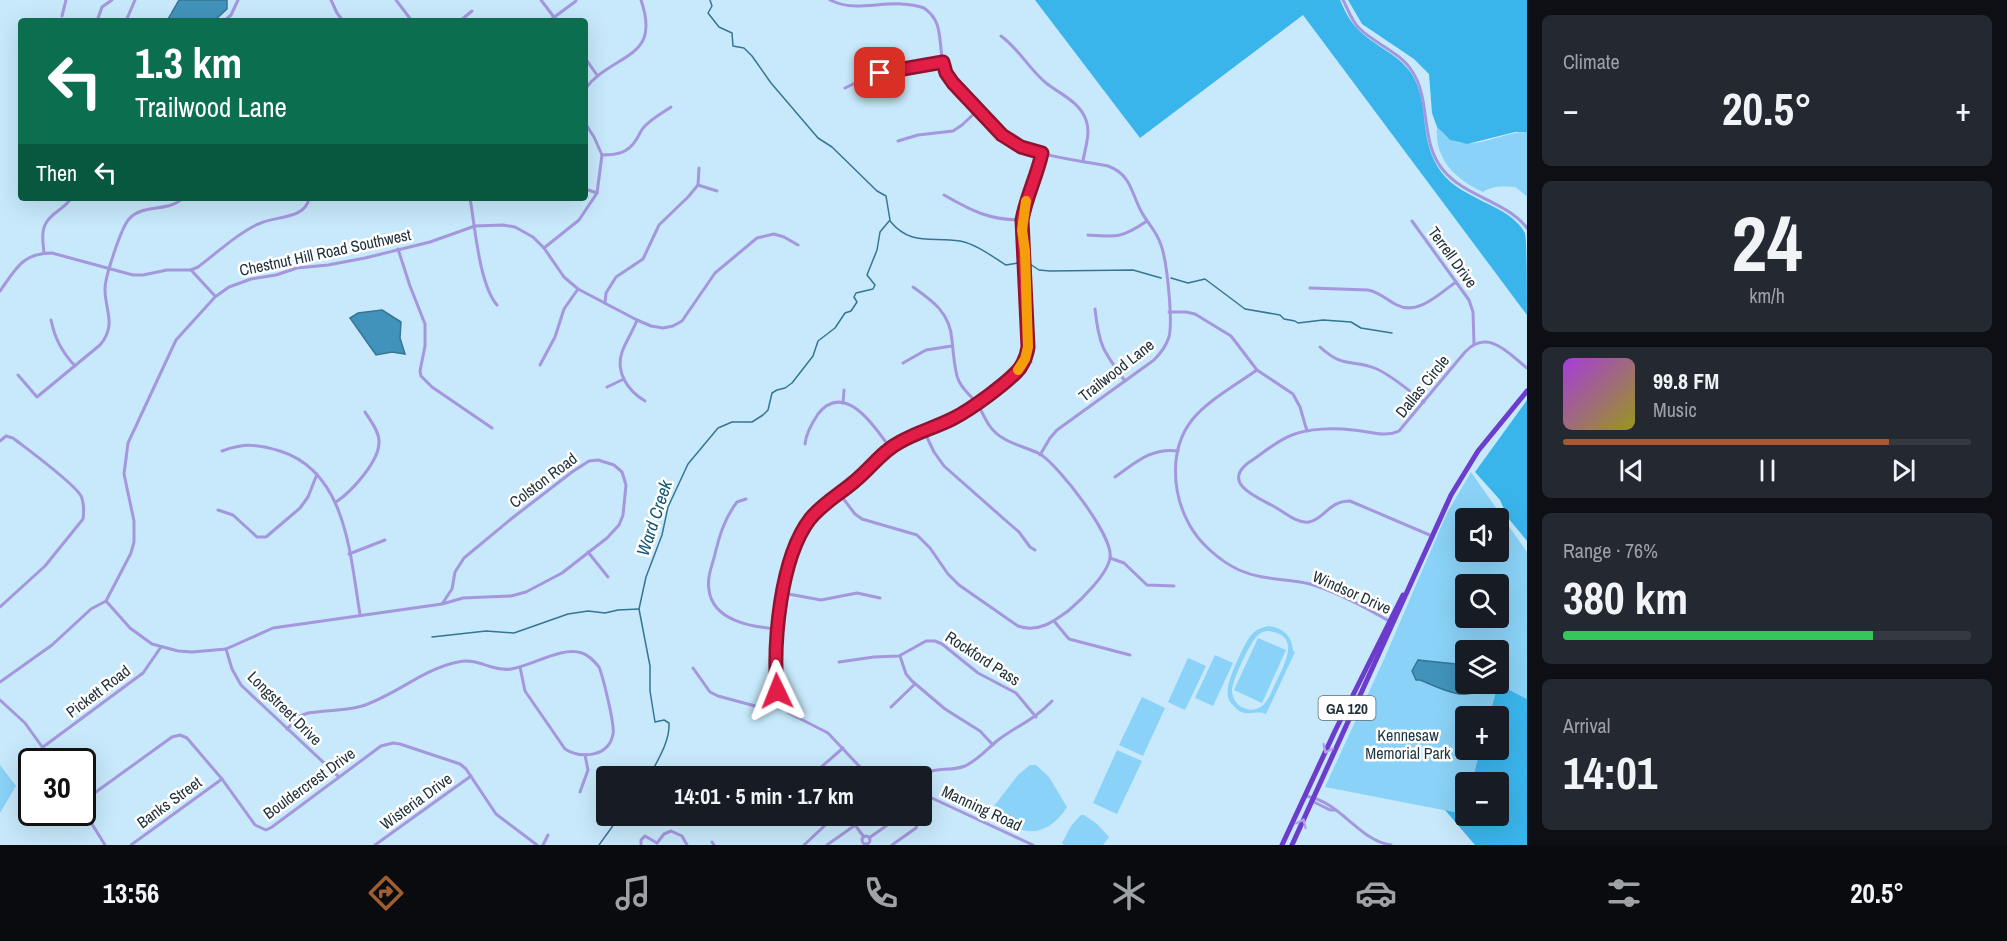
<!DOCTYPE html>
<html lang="en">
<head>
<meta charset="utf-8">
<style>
  :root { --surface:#171b24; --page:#242831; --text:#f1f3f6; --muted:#9ea1a6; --line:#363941; --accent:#a15d2f }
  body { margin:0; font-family:"Archivo Narrow",sans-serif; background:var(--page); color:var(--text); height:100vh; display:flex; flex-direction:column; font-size:22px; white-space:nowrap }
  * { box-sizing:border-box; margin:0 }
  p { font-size:20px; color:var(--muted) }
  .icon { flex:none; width:33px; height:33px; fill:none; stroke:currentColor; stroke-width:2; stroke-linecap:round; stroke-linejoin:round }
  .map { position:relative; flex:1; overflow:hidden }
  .panel { display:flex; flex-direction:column; gap:15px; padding:15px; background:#0d0f14; width:480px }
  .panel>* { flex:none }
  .banner { position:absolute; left:18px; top:18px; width:570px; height:183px; border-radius:6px; box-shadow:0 6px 24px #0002; background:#0b6e4f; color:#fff; overflow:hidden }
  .tools { position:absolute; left:1455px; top:508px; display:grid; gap:12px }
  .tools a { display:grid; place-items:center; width:54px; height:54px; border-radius:6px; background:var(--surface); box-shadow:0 6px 24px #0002; font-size:30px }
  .speed { position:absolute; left:18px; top:748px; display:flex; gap:12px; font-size:30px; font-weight:700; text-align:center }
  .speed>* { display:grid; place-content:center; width:78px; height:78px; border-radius:50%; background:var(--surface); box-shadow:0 6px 24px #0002; line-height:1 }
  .speed .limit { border:3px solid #111; border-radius:9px; background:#fff; color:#111 }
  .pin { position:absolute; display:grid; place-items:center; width:51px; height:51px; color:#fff; margin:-26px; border-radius:12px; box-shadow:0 3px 9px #0006 }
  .me { position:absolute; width:66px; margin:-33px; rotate:358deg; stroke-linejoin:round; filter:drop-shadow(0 0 4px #0008) }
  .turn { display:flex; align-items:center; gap:21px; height:126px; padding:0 18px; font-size:27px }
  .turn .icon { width:78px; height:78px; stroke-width:2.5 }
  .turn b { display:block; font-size:42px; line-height:51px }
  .then { display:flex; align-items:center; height:57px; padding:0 18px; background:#0003; gap:12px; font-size:22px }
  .big { font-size:45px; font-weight:700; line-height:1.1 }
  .panel .widget { flex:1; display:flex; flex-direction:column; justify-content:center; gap:9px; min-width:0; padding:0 21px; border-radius:9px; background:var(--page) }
  .panel .dial { align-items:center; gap:0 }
  .dial b { font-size:78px; line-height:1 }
  .song { display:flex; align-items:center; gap:18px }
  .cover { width:72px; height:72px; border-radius:9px; background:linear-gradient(135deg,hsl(280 70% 55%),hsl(60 70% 35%)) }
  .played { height:6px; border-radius:3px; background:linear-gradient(90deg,var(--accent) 80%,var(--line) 80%) }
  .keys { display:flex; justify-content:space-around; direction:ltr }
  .heat { display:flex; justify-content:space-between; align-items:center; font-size:33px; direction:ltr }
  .charge { height:9px; border-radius:4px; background:linear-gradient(90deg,#34c759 76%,var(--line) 0) }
  .trip { position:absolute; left:596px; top:766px; width:336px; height:60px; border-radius:6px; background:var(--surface); box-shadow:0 6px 24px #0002; font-weight:700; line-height:60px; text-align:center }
  .tab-bar { display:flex; height:96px; justify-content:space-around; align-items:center; background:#090b0e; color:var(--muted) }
  .tab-bar .icon { width:42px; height:42px }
  .tab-bar .on { color:var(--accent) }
  .tab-bar b { font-size:27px; color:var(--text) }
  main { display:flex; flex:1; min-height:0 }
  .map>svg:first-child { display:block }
  .green { fill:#8ad2f7; fill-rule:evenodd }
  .forest { fill:#3ab5ec }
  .water { fill:#4293bb; stroke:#377594; stroke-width:1.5 }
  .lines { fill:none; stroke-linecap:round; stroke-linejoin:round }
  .stream { stroke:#377594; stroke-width:1.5 }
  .minor { stroke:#a497dd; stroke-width:3 }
  .trunk { stroke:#6c3ccd; stroke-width:5 }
  .oneway { stroke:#b69ee6 }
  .route-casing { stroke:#92132f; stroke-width:15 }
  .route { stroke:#e11d48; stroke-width:10 }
  .slow { stroke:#f59e0b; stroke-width:10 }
  .labels { text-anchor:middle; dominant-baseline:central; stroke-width:5; stroke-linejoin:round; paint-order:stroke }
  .shield { fill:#fff; stroke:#626d74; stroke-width:1.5 }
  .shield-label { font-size:15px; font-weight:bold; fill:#1e2f38 }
  .street-label { font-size:16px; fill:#1e2f38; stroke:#fff }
  .park-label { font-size:16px; fill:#1d3643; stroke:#fff }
  .water-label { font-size:18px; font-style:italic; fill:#175773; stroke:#fff }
</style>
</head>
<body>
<main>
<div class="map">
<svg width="1527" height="845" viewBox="0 0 1527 845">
  <rect width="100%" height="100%" fill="#c7e9fb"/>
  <g class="green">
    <path d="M1437 127C1441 131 1446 138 1451 140 1475 151 1502 132 1527 132V196C1523 194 1518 188 1514 187 1504 186 1491 186 1483 192 1456 180 1434 159 1437 127Z"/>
    <path d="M1471 472 1527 552V699L1498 684 1489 717H1466V750H1480L1472 783H1466L1465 807 1464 814 1325 787 1385 657 1447 513ZM1466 519H1498V552H1466ZM1466 585H1498V618H1466ZM1466 651H1498V684H1466Z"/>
    <path d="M1269 626C1284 628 1292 636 1293 651L1295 652 1266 714C1255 709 1245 720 1233 705 1228 701 1227 694 1228 688 1229 677 1245 641 1253 633 1257 629 1263 627 1269 626ZM1269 631C1302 635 1284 665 1276 682 1272 690 1269 701 1262 706 1257 710 1250 711 1244 708 1237 706 1232 698 1232 690 1232 681 1250 643 1257 636 1261 632 1264 631 1269 631Z"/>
    <polygon points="1258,638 1286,650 1262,703 1234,690"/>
    <polygon points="1215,655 1233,663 1213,706 1195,698"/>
    <polygon points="1188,658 1206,666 1185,710 1168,702"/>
    <polygon points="1142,697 1165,708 1143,756 1119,745"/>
    <polygon points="1117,750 1142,761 1117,814 1093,803"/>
    <polygon points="0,765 16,786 0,813"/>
    <path d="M1030 765H1036L1049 777 1067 807C1046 840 1016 839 994 806L1018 775Z"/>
    <polygon points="1081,815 1084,815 1097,824 1109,837 1103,845 1064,845 1062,843 1071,826"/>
  </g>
  <g class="forest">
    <path d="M1035 0H1340C1344 9 1349 20 1356 27 1372 46 1403 55 1414 78 1430 108 1418 142 1442 173 1452 186 1467 193 1482 201 1499 209 1516 217 1525 233 1527 241 1527 302 1527 315L1303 15 1140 138Z"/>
    <polygon points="1348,0 1527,0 1527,132 1515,132 1467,144 1450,140 1437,127 1432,113 1429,74 1414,59 1362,24"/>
    <polygon points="1527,400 1527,541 1508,518 1500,500 1475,472"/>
    <polygon points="1498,684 1527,699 1527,845 1475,845 1445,810 1463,814 1465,807 1466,816 1498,816 1498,783 1472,783 1480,750 1498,750 1498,717 1489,717"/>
  </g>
  <g class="water">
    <polygon points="179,0 227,0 227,9 214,21 167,21"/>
    <polygon points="382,310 401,322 400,338 405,354 392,352 376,355 350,318 358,313"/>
    <path d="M1418 660 1465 665 1466 684H1476L1474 692C1462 700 1433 685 1420 680H1416L1412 671Z"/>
  </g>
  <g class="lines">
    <g class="stream">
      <path d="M890 221C911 247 933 236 960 241 976 244 993 257 1006 265L1018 263"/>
      <polyline points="1030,264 1039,270 1050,271 1133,270 1161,278"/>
      <polyline points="1171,278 1188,283 1205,279 1245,309 1280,315 1284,319 1295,321 1298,323 1323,320 1351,322 1361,328 1392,333"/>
      <polyline points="432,637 486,631 514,633 568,614 588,611 605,613 618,610 639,609"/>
      <path d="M649 777C657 761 670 742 669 723L664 720 655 722 650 691V666L639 609 646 577 662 535 668 507 688 464 718 428 732 422H752L763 415 768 410 772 393 777 390 785 388 792 383 813 356 818 341 835 328 845 313 851 311 857 302 854 297 856 293 873 289 875 285 867 275 877 250 880 232 890 220 886 196 877 191 832 147 818 138 771 83 752 56 744 48 733 46 732 33 719 27 708 13 712 6 710 0"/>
      <polyline points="599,845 620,816"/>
    </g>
    <g class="minor">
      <polyline points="331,0 337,13 343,21"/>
      <polyline points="396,0 412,21"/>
      <polyline points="541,0 557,21"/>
      <path d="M830 0C838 4 847 6 856 6 878 6 904 0 924 8 944 22 938 41 943 62 946 79 960 91 971 103 982 115 993 129 1007 139 1030 156 1079 160 1108 166 1130 174 1131 191 1140 209 1146 222 1157 231 1161 245 1167 261 1173 320 1169 337 1166 346 1161 353 1154 360L1057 430 1050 438 1040 455"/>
      <path d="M1343 0C1348 9 1351 20 1359 28 1375 44 1400 52 1412 71 1432 101 1419 143 1444 171 1466 197 1506 201 1527 228"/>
      <polyline points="62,16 66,0"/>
      <polyline points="97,21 102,7 112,0"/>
      <polyline points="126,21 135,0"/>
      <polyline points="224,21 231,15 238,0"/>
      <polyline points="460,21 472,11"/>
      <polyline points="549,21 576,1"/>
      <path d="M1001 36C1019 49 1029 69 1046 83 1060 94 1080 102 1086 120 1091 133 1085 148 1083 161"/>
      <polyline points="585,58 597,75"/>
      <polyline points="845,88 874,74 943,62"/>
      <path d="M585 89C613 52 662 61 641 0"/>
      <polyline points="898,141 918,135 953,131 962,125 978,110"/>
      <path d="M602 155C617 155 628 153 636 140 639 136 640 131 644 127 651 119 662 113 671 107"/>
      <polyline points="698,185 717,191"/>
      <polyline points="585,189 597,193"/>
      <path d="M944 195C972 211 989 220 1022 220"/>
      <path d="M470 198C475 226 479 284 497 305"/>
      <polyline points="1412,221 1469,300 1473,312 1474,344"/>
      <path d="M1088 235C1117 237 1122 238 1147 221"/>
      <polyline points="544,248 579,220 597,193 602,155 594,137 585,123"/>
      <polyline points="398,249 410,286 425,324 425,346 420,371 421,376 432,387 492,428"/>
      <path d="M44 253C43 244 41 231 46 223 52 212 65 209 71 198"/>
      <path d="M191 270 198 267C214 255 243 229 261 223 276 216 306 219 309 198"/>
      <path d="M1310 288 1368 290C1379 292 1387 300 1397 305 1418 316 1440 293 1456 282"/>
      <path d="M0 291C16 269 22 253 52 253L133 275H143L167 270H191L215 296"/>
      <polyline points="605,303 606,293 616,277 643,259 659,225 688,197 698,185 699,168"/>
      <path d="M1095 309C1099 346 1103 351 1125 381"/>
      <polyline points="1169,312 1186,312 1195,314 1231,336 1257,370 1293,394 1300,407 1307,431"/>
      <path d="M51 320C55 339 62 352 75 366"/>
      <path d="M637 320C633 331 626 341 622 352 615 372 628 391 645 401"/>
      <path d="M1320 347C1345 370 1352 358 1377 369 1394 377 1409 391 1424 402"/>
      <polyline points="1025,359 1031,362"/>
      <polyline points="903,363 926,350 952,346"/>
      <polyline points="540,365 555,337 564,309 578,289"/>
      <path d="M1257 370C1237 384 1207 401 1192 420 1169 449 1172 493 1189 524 1199 543 1220 561 1239 570 1264 581 1286 578 1310 584 1338 592 1365 607 1389 621"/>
      <path d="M18 375 37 397 100 345C117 325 105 311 105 289 105 277 121 228 129 219 143 203 168 213 183 198"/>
      <polyline points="607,387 624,379"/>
      <polyline points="843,403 844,390"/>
      <polyline points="924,431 934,452 944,466 1004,519 1019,532 1030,547 1035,550"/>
      <path d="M0 441 6 436 13 438C27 449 74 483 81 496 84 502 84 513 83 519L45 566 0 607"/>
      <path d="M805 444C806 433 812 423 818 414 845 380 876 428 890 448"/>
      <path d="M222 451C244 443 257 444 280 451 347 472 350 556 360 614"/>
      <path d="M1115 477C1135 463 1152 447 1178 451"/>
      <path d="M839 493 855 514 862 519 917 535 930 548 948 574 959 585 1018 626C1038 633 1053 622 1068 611 1081 600 1107 575 1110 558 1114 536 1058 465 1040 454 1022 445 1001 443 989 425 985 419 982 412 978 405 971 395 960 388 957 376 954 364 953 351 952 340 950 313 933 301 913 287"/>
      <path d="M746 499 737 502C724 519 719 537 714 558 711 568 707 579 709 590 713 621 752 627 777 629"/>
      <path d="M336 502C351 492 380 461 379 441 379 431 370 420 365 412"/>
      <polyline points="218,510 233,515 257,537 266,537 300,508 308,497 317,474"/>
      <path d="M1432 536 1350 501C1328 501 1325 519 1309 522 1298 524 1284 512 1275 507 1259 498 1221 484 1248 463 1262 454 1276 441 1292 435 1309 428 1335 428 1353 430 1369 431 1384 438 1399 431L1465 352C1488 328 1508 353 1527 368"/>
      <polyline points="588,552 608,577"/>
      <polyline points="349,554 385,540"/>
      <polyline points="1110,558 1124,563 1147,585 1174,586"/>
      <polyline points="783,593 821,600 857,593 880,598"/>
      <polyline points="106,601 130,628 152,644 178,651 192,652 226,649 273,628 442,604 452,589 455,572 464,558 511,519 572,472 589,461 598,460 614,465 622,472 626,485 623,515 619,525 607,538 562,573 526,592 511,596 463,598 442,604"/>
      <polyline points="1054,621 1069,639 1130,655"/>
      <polyline points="226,649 232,669 241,685 339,777"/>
      <polyline points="900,656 906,674 912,681 945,709 980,731 993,745"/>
      <polyline points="839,662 874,657 899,656 926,641 935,641 942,644 978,673 1016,693 1036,717"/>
      <polyline points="693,668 710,692 718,696 759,707 768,705 780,700"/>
      <polyline points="0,682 52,645 91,609 106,601 131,553 134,542 134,521 124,474 128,443 176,340 215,297 229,287 251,279 276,275 297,268 328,265 365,258 430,242 475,226 503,225 515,227 533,237 544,248 564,277 578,289 637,320 651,326 663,328 673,326 682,321 715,273 757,238 774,234 784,237 798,245"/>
      <polyline points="0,700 25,723 53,762"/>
      <polyline points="891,707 915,684"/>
      <path d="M287 729 300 716 308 713C326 710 345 711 362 706 396 695 423 669 458 662 477 657 492 672 511 669 532 666 562 646 582 653 588 655 595 662 599 667 603 677 615 725 613 734 609 757 581 759 565 749L525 691 520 667"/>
      <polyline points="43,747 143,673 161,647"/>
      <polyline points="819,769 843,748"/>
      <path d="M874 777 859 766 828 733 789 713 778 696 776 650 777 629 793 551 803 529 816 512 831 498 856 480 890 448 905 439 960 415 1013 375 1025 359 1028 341 1022 220C1026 196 1037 177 1042 153"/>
      <path d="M920 777C931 766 951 772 965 766 978 760 987 749 998 740 1018 725 1033 721 1052 701"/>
      <polyline points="921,783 928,773"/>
      <polyline points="580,792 588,770 585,755"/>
      <polyline points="921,793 1033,845"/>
      <path d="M1306 796C1341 802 1358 840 1391 845"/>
      <polyline points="1312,801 1330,810 1336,810"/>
      <polyline points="82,802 172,737 180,735 187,738 222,779 255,825 266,830 272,827 381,746 393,743 400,744 460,764 466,769 496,814 537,845"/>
      <polyline points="82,808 105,845"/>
      <polyline points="855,825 864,837"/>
      <circle cx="866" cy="840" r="4"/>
      <polyline points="869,838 900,816"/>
      <polyline points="712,842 714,845"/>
      <polyline points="657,843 664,834 671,831 682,836 687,845"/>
      <polyline points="131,845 222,779"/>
      <polyline points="375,845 471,776"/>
      <polyline points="543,845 548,835"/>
      <polyline points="641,845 641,840 645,836 657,843"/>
      <polyline points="804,845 835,816"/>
      <polyline points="827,845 868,816"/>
      <polyline points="892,845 916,828 918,821 914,816"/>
    </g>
    <g class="trunk">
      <polyline points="1282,845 1335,731 1403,595"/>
      <polyline points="1292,845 1451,495 1478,451 1527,391"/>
    </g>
  </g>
  <defs><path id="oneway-chevron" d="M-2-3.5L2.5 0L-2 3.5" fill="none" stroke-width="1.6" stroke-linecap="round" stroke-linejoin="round" transform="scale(1.5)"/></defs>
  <g class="oneway">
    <use href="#oneway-chevron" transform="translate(1327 749) rotate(115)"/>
    <use href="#oneway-chevron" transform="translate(1302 823) rotate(-65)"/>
  </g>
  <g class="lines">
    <defs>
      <path id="route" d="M777 691C773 643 780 558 810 519 823 503 840 494 855 481 871 468 882 451 900 442 917 432 937 427 954 418 970 410 1009 382 1020 368 1024 362 1027 355 1028 347L1022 220C1026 197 1037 176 1042 153L1021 147 1002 135 953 83 946 73 943 62 880 73"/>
    </defs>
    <use href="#route" class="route-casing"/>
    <use href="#route" class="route"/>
    <polyline class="slow" points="1018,370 1025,359 1028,347 1025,251 1022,230 1026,201"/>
  </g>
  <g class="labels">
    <rect class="shield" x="1318.5" y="696" width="57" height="24" rx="4.5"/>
    <g class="shield-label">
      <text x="1347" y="708">GA 120</text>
    </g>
    <g class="street-label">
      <text transform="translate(325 252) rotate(-12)">Chestnut Hill Road Southwest</text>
      <text transform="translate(1453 257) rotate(54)">Terrell Drive</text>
      <text transform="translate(1116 370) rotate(-38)">Trailwood Lane</text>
      <text transform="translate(1422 386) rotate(-51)">Dallas Circle</text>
      <text transform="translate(543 480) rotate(-37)">Colston Road</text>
      <text transform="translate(1352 592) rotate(24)">Windsor Drive</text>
      <text transform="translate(983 658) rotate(33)">Rockford Pass</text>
      <text transform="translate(98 691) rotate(-37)">Pickett Road</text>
      <text transform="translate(285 708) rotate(45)">Longstreet Drive</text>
      <text transform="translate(309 783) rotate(-36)">Bouldercrest Drive</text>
      <text transform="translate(416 801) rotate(-36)">Wisteria Drive</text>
      <text transform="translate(169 802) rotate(-36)">Banks Street</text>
      <text transform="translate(982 808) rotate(25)">Manning Road</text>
    </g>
    <g class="park-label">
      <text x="1408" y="735">Kennesaw<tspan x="1408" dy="18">Memorial Park</tspan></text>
    </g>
    <g class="water-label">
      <text transform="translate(654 518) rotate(-72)">Ward Creek</text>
    </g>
  </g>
</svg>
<div class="tools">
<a><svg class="icon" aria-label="sound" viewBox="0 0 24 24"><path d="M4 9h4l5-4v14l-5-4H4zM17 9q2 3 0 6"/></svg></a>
<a><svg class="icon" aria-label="search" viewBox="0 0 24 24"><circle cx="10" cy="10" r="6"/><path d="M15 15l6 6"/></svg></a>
<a><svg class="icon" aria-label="layers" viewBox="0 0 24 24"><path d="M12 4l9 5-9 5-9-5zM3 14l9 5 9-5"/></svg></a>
<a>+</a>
<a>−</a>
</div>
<div class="speed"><div class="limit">30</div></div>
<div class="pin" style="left:880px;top:73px;background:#d93025"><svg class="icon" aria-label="arrive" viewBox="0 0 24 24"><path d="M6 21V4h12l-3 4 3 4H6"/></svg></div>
<svg class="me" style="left:777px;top:691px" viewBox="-20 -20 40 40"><path d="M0-17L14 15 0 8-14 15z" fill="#e11d48" stroke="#fff" stroke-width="4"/></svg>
<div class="trip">14:01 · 5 min · 1.7 km</div>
<div class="banner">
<div class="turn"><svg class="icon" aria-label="left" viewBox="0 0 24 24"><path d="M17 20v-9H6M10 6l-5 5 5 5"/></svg><div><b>1.3 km</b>Trailwood Lane</div></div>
<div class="then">Then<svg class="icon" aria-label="left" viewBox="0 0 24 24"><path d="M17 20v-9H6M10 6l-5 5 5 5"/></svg></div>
</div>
</div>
<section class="panel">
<div class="widget"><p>Climate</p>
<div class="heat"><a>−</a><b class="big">20.5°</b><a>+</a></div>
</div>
<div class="widget dial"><b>24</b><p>km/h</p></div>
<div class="widget">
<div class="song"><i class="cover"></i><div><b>99.8 FM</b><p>Music</p></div></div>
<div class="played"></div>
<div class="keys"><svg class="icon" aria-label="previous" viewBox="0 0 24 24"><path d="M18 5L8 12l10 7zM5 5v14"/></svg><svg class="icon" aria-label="pause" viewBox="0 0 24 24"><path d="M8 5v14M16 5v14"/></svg><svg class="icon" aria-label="next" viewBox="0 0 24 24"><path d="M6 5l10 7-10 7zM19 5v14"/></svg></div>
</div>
<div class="widget"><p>Range · 76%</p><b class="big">380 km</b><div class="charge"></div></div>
<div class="widget"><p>Arrival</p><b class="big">14:01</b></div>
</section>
</main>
<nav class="tab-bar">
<b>13:56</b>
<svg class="icon on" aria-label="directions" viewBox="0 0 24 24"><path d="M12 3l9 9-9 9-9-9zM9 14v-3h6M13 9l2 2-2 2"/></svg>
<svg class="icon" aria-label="music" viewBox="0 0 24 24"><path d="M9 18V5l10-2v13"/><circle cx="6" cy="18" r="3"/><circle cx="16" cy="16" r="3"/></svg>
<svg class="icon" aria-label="phone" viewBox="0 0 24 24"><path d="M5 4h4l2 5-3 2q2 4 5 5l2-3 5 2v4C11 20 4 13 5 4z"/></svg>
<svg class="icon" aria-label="climate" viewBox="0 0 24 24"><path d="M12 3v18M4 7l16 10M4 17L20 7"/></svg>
<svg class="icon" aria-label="car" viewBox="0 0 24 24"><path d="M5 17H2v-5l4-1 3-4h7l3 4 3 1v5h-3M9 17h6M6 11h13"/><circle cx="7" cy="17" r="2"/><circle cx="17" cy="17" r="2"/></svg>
<svg class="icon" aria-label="filters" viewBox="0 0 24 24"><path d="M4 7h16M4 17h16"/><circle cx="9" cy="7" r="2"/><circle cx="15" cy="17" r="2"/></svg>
<b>20.5°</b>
</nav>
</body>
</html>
